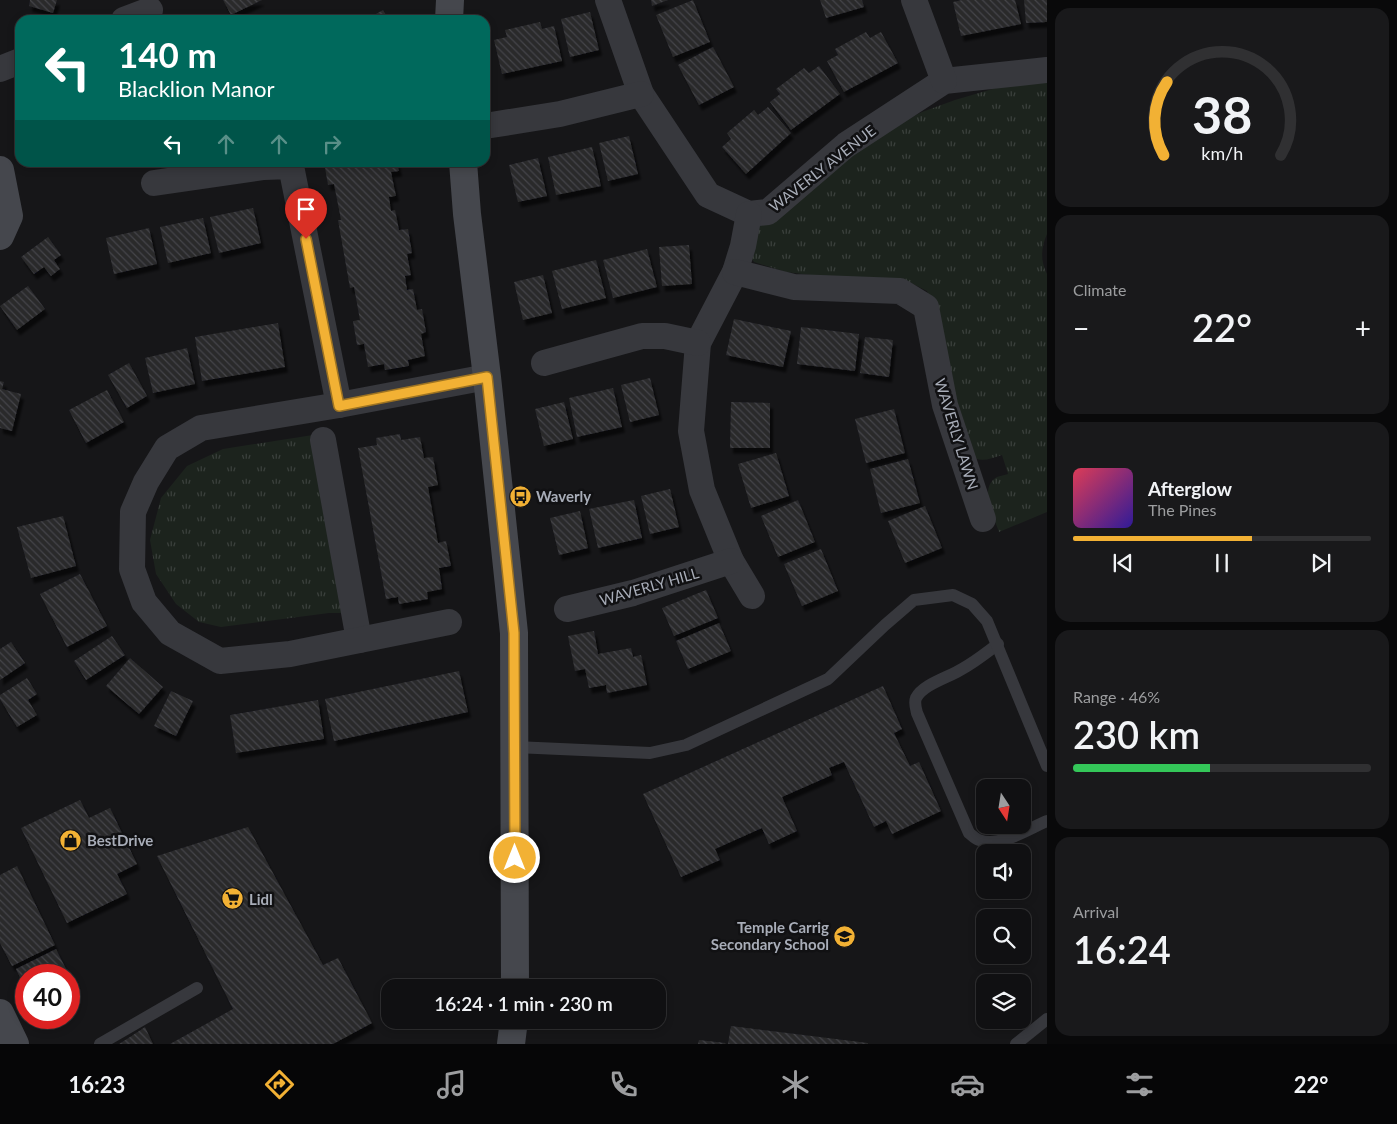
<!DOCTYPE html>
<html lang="en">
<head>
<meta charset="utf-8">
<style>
  :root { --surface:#101012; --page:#19191b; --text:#f1f3f6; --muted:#9c9d9f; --line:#303032; --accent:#f2b134 }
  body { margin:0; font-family:Lato,sans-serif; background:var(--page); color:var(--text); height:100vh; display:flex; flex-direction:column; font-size:19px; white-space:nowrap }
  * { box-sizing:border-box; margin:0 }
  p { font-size:16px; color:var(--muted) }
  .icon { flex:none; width:28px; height:28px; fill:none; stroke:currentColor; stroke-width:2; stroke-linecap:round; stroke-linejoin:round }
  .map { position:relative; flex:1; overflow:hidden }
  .side { display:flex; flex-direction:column; gap:8px; padding:8px; background:#09090a; width:350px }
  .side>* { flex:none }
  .hud { position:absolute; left:15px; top:15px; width:475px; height:152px; border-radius:15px; box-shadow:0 2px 8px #0003,0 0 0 1px var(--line); background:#00695c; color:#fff; overflow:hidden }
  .needle { width:32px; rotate:168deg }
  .fabs { position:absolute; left:976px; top:779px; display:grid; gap:10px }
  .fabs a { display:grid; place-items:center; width:55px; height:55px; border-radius:10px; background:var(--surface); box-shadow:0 2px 8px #0003,0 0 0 1px var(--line); font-size:25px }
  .speed { position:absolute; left:15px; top:964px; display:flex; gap:10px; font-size:25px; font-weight:700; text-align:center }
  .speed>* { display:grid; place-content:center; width:65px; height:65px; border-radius:50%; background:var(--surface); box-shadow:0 2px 8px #0003,0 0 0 1px var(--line); line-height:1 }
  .speed .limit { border:8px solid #d22; background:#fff; color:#111 }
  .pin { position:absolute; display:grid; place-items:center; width:42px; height:42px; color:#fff; margin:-51px -21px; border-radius:50% 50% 50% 0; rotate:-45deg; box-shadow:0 0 5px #0007 }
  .pin .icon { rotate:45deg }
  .me { position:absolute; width:55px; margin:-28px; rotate:0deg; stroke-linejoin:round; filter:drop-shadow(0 0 4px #0008) }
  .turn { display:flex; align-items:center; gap:18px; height:105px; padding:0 20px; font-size:22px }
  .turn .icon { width:65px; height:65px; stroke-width:2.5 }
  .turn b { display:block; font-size:35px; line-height:42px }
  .lanes { display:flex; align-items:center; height:48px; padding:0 20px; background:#0003; justify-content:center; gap:25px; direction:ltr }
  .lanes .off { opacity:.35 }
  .big { font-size:38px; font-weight:600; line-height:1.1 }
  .side .card { flex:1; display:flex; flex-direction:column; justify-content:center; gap:8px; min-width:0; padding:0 18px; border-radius:15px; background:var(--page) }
  .side .dial { align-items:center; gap:0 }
  .dial svg { height:130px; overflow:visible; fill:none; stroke:var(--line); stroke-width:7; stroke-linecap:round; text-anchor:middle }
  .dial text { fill:var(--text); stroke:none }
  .song { display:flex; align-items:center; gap:15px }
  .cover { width:60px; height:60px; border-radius:8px; background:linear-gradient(135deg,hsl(350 70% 55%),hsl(250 70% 35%)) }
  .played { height:5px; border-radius:2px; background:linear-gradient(90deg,var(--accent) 60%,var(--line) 60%) }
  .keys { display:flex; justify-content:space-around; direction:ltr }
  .heat { display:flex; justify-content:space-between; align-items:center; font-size:28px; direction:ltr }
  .charge { height:8px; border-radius:4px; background:linear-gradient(90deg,#34c759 46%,var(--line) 0) }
  .trip { position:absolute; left:381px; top:979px; width:285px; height:50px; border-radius:15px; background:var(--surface); box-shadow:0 2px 8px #0003,0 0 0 1px var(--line); font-weight:600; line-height:50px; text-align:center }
  .dock { display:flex; height:80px; justify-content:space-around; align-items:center; background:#060607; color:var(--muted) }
  .dock .icon { width:35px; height:35px }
  .dock .current { color:var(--accent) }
  .dock b { font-size:22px; color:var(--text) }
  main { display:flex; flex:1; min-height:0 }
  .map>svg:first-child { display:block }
  .grass { fill:url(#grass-tufts) }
  .building { fill:url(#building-back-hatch); filter:url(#shadow) }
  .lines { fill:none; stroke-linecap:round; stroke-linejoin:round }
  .lane { stroke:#37383d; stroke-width:12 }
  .street { stroke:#37383d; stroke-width:26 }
  .secondary { stroke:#45474d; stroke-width:28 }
  .route-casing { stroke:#9d7322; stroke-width:12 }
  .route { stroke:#f2b134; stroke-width:9 }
  .labels { text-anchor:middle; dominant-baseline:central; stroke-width:5; stroke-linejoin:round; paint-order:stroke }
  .street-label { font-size:15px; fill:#a8adb8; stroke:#111113 }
  .poi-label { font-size:15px; font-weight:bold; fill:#a8adb8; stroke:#111113; text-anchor:start }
</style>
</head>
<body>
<main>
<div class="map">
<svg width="1047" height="1044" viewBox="0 0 1047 1044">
  <defs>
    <pattern id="grass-tufts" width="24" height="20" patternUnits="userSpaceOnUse" patternTransform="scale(1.25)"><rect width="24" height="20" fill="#1c231d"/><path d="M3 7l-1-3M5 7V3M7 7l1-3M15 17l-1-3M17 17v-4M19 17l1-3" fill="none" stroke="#3a403c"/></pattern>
    <pattern id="building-back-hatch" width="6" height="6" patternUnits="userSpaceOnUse" patternTransform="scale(1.25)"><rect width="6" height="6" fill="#29292c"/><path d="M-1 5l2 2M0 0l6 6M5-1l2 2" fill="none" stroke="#454548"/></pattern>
    <filter id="shadow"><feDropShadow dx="3" dy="5.5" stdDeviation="1" flood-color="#0009"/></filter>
  </defs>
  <rect width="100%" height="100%" fill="#161618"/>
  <g class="grass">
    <path d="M1047 79V234C1041 248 1040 260 1047 274V512L999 532C994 517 978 488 997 477 1000 476 1005 475 1008 474L1002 455C989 459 979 464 969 454L936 312 927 291 903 279 851 280 786 272 754 262 748 253 758 223 879 133 922 112 955 100 1020 81Z"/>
    <polygon points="313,435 346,613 329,613 221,627 199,622 176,604 156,574 150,540 161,498 187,466 223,449"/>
  </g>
  <g class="building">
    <polygon points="30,0 57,0 53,13 29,6"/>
    <polygon points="223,0 262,0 231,15"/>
    <polygon points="651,0 668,0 652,6"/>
    <polygon points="693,0 710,42 673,57 656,15"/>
    <polygon points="820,0 862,0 864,7 826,18"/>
    <polygon points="962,0 1015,0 1021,24 961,36 953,2"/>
    <polygon points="1024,0 1047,0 1047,22 1026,23"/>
    <polygon points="383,10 389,20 365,20"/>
    <polygon points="590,12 599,50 570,57 561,19"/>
    <polygon points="540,22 542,29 554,26 562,61 502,74 494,40 507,37 505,30"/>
    <polygon points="866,32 870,38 881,32 898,63 844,92 827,61 838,55 835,49"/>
    <polygon points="713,47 734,87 699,105 678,65"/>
    <polygon points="819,66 840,94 791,130 770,102 780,94 776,89 804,68 809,73"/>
    <polygon points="768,107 791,133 746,174 722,147 731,139 727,133 754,110 758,115"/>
    <polygon points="629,136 638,174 608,181 599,143"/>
    <polygon points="592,147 601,186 556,195 548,157"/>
    <polygon points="538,158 547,196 518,202 509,165"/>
    <polygon points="324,162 397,162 399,171 391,172 396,196 389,197 391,211 395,210 399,230 408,229 412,253 407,254 411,275 405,276 407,290 413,289 417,310 422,309 426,332 421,334 425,356 408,360 409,366 385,370 384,364 368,367 364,344 357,345 353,321 360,320 354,287 350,288 338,220 341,220 334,184 328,185"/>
    <polygon points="253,208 261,243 219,253 210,217"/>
    <polygon points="203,218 211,253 168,263 160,227"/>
    <polygon points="149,228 157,264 114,274 106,238"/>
    <polygon points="48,237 61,255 54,260 60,269 51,276 44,267 34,274 21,257"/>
    <polygon points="689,245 692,284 662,286 659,247"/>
    <polygon points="647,249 657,287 613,298 603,260"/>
    <polygon points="596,260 606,298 562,309 552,271"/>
    <polygon points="543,275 552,313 523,320 514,282"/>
    <polygon points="28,286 45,309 17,330 0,306"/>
    <polygon points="734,319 791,331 783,367 726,355"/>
    <polygon points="278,323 285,367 202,381 195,337"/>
    <polygon points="801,327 859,334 855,371 797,364"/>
    <polygon points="865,337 893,340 889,377 860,373"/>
    <polygon points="187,348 195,384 153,393 145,358"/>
    <polygon points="129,363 147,396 127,408 108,375"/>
    <polygon points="650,378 659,415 630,422 621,385"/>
    <polygon points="0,381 4,382 2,389 21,394 12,431 0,428"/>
    <polygon points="613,388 622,427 577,437 569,398"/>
    <polygon points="107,390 124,422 86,443 69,410"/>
    <polygon points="564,402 573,439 544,446 535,409"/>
    <polygon points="731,402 770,403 770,448 730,448"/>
    <polygon points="894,409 905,453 866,463 855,419"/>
    <polygon points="400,434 401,440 420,437 424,458 433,457 438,485 428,487 438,543 446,541 451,566 439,568 442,589 427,592 428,599 399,604 398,597 386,599 358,448 377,445 376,438"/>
    <polygon points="776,453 789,496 751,508 738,464"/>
    <polygon points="908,459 920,503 881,513 870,469"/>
    <polygon points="670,489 679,527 650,534 641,496"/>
    <polygon points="634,500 642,538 598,548 589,509"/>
    <polygon points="798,500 815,542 778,557 761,516"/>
    <polygon points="925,506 942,548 905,563 888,521"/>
    <polygon points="580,511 588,548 559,555 550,518"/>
    <polygon points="63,516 76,566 31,578 17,527"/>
    <polygon points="821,549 838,591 802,606 784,564"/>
    <polygon points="80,574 107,626 67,647 40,594"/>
    <polygon points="706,590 718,618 674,636 662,608"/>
    <polygon points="719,623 731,651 688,669 676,641"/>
    <polygon points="594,631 598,654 631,648 633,657 641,655 647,685 607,693 606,685 589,688 585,669 575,671 568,636"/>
    <polygon points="112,636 125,655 86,680 74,661"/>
    <polygon points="11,642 25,663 0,680 0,649"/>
    <polygon points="130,658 163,687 139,714 106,686"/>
    <polygon points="459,671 468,712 334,741 325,699"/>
    <polygon points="27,678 37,694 28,700 37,715 17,727 0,699 0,695"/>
    <polygon points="883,686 902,729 894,733 910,766 919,762 941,811 892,834 886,821 874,827 844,762 829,768 832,775 782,797 797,831 769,844 762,828 715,849 720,860 681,877 643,794"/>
    <polygon points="171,691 193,701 176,736 154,726"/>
    <polygon points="318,700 324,739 236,753 230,715"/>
    <polygon points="80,800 89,818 110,808 137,864 117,874 127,894 67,923 21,828"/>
    <polygon points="248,827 323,965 338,958 372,1023 333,1044 170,1044 233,1009 157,856"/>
    <polygon points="17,866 55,945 12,966 0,943 0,875"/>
    <polygon points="56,949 69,975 26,975 26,991 16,969"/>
    <polygon points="731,1026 868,1043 868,1044 728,1044"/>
    <polygon points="145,1027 153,1044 119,1044 130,1037"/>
    <polygon points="699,1040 726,1043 725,1044 698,1044"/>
  </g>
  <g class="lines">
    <g class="lane">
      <path d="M998 644C986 653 975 662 962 669 950 677 923 684 916 698 914 703 916 709 917 713L969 833C972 835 975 839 979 840 1000 848 1028 829 1047 821"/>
      <polyline points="515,747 650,753 686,745 828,679 885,625 914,600 953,595 972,604 987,621 1047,766"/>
      <polyline points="100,1044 197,988"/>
      <polyline points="1016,1044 1047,1019"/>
    </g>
    <g class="street">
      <polyline points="608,0 641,94 708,195 749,214 768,212 846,145 944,81 1047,70"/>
      <polyline points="914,0 944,81"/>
      <polyline points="124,20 150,10"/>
      <polyline points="0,69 20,61"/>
      <polyline points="485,126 560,114 641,94"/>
      <polyline points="154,183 264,167 291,166 339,405"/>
      <polyline points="749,214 743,246 735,272 698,343 691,431 702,490 731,561 752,596"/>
      <polyline points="735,272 794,287 900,291 926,307 945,405 983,519"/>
      <polyline points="544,363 642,336 665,336 698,343"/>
      <polyline points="323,440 359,640"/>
      <polyline points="567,609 633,593 731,561"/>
      <polyline points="449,622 290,654 220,661 170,633 144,602 132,569 133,512 146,482 167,448 201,428 339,405 487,377"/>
    </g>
    <g class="secondary">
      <polyline points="449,20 450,0"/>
      <polyline points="463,162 467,214 487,377 514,633 515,988"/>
      <polyline points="0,170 9,216 0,236"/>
      <polyline points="0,1013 15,1044"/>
      <polyline points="511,1044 514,1020"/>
    </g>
  </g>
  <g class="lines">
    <defs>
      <polyline id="route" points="306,239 339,406 487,377 514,633 515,858"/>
    </defs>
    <use href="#route" class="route-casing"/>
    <use href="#route" class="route"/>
  </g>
  <defs>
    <symbol id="bus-disc" viewBox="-11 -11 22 22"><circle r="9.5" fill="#f2b134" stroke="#111113"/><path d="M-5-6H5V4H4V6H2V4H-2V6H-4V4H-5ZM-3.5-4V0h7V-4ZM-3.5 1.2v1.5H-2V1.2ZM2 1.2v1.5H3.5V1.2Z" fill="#111"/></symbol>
    <symbol id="shop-disc" viewBox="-11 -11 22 22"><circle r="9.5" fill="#f2b134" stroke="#111113"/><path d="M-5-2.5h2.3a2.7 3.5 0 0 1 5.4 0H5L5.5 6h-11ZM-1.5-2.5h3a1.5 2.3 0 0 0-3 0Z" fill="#111"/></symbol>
    <symbol id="supermarket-disc" viewBox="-11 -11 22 22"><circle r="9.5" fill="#f2b134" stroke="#111113"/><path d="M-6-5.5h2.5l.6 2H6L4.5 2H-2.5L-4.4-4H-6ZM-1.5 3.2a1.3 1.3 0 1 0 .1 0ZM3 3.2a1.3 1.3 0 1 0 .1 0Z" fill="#111"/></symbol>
    <symbol id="school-disc" viewBox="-11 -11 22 22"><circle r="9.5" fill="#f2b134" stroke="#111113"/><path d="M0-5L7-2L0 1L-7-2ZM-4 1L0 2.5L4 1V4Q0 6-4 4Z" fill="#111"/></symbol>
  </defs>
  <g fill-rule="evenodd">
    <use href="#bus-disc" x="508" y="484" width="25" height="25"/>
    <use href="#shop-disc" x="58" y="828" width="25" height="25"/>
    <use href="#supermarket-disc" x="220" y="886" width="25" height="25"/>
    <use href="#school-disc" x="832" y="924" width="25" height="25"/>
  </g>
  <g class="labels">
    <g class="street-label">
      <text transform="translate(822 168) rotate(-38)">WAVERLY AVENUE</text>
      <text transform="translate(957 434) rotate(73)">WAVERLY LAWN</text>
      <text transform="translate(649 586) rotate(-16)">WAVERLY HILL</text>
    </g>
    <g class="poi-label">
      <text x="536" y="496">Waverly</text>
      <text x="87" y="840">BestDrive</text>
      <text x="249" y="899">Lidl</text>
      <text x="829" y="927" text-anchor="end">Temple Carrig<tspan x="829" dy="17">Secondary School</tspan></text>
    </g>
  </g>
</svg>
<div class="fabs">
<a><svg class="needle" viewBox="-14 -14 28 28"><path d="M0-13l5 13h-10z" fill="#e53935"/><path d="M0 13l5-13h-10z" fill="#9c9d9f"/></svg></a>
<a><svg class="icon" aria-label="sound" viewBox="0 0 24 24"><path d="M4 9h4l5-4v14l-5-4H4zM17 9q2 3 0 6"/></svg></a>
<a><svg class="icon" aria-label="search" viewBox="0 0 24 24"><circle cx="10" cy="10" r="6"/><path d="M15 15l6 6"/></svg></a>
<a><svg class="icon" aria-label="layers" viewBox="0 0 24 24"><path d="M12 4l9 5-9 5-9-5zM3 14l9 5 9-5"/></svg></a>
</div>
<div class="speed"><div class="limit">40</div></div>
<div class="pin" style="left:306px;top:239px;background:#d93025"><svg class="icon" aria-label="arrive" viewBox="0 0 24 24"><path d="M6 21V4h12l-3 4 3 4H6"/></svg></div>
<svg class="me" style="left:515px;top:858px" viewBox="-20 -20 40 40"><circle r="17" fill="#f2b134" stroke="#fff" stroke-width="3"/><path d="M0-11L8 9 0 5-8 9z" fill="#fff"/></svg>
<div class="trip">16:24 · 1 min · 230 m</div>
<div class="hud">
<div class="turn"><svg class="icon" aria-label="left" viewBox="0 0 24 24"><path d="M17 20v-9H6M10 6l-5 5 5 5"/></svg><div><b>140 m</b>Blacklion Manor</div></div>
<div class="lanes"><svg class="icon" aria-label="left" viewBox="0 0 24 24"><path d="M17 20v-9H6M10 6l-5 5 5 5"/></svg><svg class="icon off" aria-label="ahead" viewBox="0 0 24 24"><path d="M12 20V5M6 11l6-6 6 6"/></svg><svg class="icon off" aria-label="ahead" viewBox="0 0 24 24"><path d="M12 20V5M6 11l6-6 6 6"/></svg><svg class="icon off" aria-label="right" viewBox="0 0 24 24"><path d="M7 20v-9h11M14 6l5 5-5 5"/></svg></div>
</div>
</div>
<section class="side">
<div class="card dial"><svg viewBox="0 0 100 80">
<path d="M14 69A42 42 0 1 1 86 69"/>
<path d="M14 69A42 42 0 0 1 16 24" stroke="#f2b134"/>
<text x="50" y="56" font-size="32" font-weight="700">38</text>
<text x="50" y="72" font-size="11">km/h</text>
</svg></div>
<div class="card"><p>Climate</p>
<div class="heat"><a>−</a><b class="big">22°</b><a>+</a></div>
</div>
<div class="card">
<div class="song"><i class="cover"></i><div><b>Afterglow</b><p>The Pines</p></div></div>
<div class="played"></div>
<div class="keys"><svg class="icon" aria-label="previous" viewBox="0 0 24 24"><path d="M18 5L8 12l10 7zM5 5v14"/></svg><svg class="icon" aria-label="pause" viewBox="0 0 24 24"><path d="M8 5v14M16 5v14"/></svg><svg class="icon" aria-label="next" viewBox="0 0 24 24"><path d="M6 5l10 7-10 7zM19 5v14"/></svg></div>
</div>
<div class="card"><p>Range · 46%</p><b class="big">230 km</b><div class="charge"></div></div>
<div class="card"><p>Arrival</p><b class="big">16:24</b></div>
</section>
</main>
<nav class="dock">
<b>16:23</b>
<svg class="icon current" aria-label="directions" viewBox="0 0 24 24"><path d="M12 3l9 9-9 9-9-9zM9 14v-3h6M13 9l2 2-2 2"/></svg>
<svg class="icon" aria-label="music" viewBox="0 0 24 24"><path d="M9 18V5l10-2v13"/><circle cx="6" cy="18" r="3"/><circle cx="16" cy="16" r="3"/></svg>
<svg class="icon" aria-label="phone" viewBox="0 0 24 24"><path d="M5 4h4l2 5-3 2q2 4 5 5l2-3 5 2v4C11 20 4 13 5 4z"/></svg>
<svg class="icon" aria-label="climate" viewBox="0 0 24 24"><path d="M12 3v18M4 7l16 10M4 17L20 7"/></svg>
<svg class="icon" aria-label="car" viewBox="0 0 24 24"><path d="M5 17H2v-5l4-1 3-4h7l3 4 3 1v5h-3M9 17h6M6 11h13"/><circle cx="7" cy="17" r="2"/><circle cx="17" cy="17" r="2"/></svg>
<svg class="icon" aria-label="filters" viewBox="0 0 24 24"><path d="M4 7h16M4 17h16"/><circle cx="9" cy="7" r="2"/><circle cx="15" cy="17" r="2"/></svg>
<b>22°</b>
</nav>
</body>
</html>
